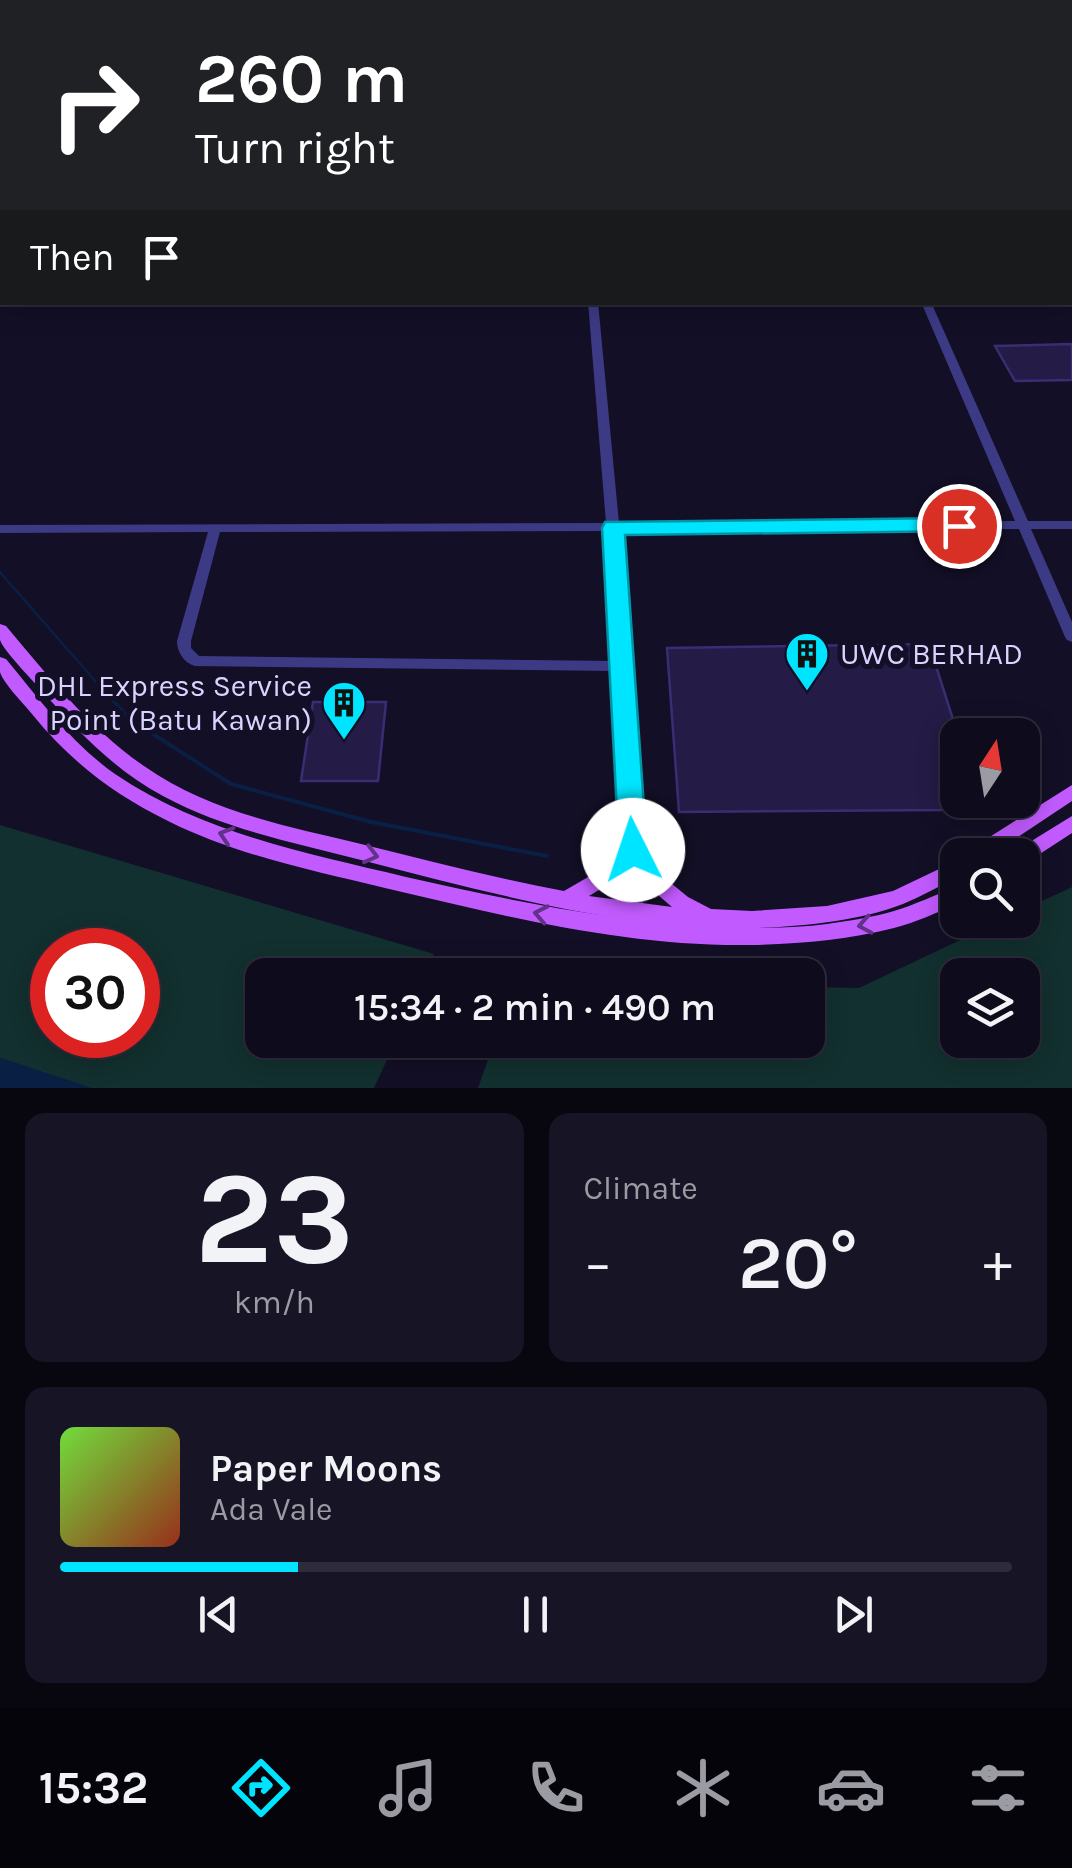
<!DOCTYPE html>
<html lang="en">
<head>
<meta charset="utf-8">
<style>
  :root { --surface:#0e0b1c; --page:#171425; --text:#f1f3f6; --muted:#9b9ba3; --line:#2e2b3b; --accent:#00e5ff }
  body { margin:0; font-family:Karla,sans-serif; background:var(--page); color:var(--text); height:100vh; display:flex; flex-direction:column; font-size:38px; white-space:nowrap }
  * { box-sizing:border-box; margin:0 }
  p { font-size:32px; color:var(--muted) }
  .icon { flex:none; width:55px; height:55px; fill:none; stroke:currentColor; stroke-width:2; stroke-linecap:round; stroke-linejoin:round }
  .map { position:relative; height:1088px; overflow:hidden }
  .panel { display:flex; flex-direction:column; gap:25px; padding:25px; background:#08060f; flex:1 }
  .panel>* { flex:none }
  .hud { position:absolute; left:0px; top:0px; width:1072px; height:305px; box-shadow:0 5px 25px #0003,0 0 0 2px var(--line); background:#202124; color:#fff; overflow:hidden }
  .needle { width:65px; rotate:12deg }
  .fabs { position:absolute; left:940px; top:718px; display:grid; gap:20px }
  .fabs a { display:grid; place-items:center; width:100px; height:100px; border-radius:20px; background:var(--surface); box-shadow:0 5px 25px #0003,0 0 0 2px var(--line); font-size:50px }
  .speed { position:absolute; left:30px; top:928px; display:flex; gap:20px; font-size:50px; font-weight:700; text-align:center }
  .speed>* { display:grid; place-content:center; width:130px; height:130px; border-radius:50%; background:var(--surface); box-shadow:0 5px 25px #0003,0 0 0 2px var(--line); line-height:1 }
  .speed .limit { border:15px solid #d22; background:#fff; color:#111 }
  .pin { position:absolute; display:grid; place-items:center; width:85px; height:85px; color:#fff; margin:-42px; border:5px solid #fff; border-radius:50%; box-shadow:0 2px 10px #0007 }
  .me { position:absolute; width:110px; margin:-55px; rotate:356deg; stroke-linejoin:round; filter:drop-shadow(0 0 8px #0008) }
  .turn { display:flex; align-items:center; gap:35px; height:210px; padding:0 30px; font-size:45px }
  .turn .icon { width:130px; height:130px; stroke-width:2.5 }
  .turn b { display:block; font-size:70px; line-height:85px }
  .then { display:flex; align-items:center; height:95px; padding:0 30px; background:#0003; gap:20px; font-size:38px }
  .big { font-size:75px; font-weight:600; line-height:1.1 }
  .panel .widget { flex:1; display:flex; flex-direction:column; justify-content:center; gap:15px; min-width:0; padding:0 35px; border-radius:20px; background:var(--page) }
  .panel .dial { align-items:center; gap:0 }
  .dial b { font-size:130px; line-height:1 }
  .song { display:flex; align-items:center; gap:30px }
  .cover { width:120px; height:120px; border-radius:15px; background:linear-gradient(135deg,hsl(100 70% 55%),hsl(10 70% 35%)) }
  .played { height:10px; border-radius:5px; background:linear-gradient(90deg,var(--accent) 25%,var(--line) 25%) }
  .keys { display:flex; justify-content:space-around; direction:ltr }
  .heat { display:flex; justify-content:space-between; align-items:center; font-size:55px; direction:ltr }
  .panel .tiles { flex:1; display:grid; gap:25px; grid-template-columns:1fr 1fr }
  .widget:last-child { grid-column:span 2 }
  .trip { position:absolute; left:245px; top:958px; width:580px; height:100px; border-radius:20px; background:var(--surface); box-shadow:0 5px 25px #0003,0 0 0 2px var(--line); font-weight:600; line-height:100px; text-align:center }
  .dock { display:flex; height:160px; justify-content:space-around; align-items:center; background:#06040b; color:var(--muted) }
  .dock .icon { width:70px; height:70px }
  .dock .selected { color:var(--accent) }
  .dock b { font-size:45px; color:var(--text) }
  .map>svg:first-child { display:block }
  .green { fill:#12302f; fill-rule:evenodd }
  .water { fill:#0a1f44 }
  .lines { fill:none; stroke-linecap:round; stroke-linejoin:round }
  .stream-far1 { stroke:#0a1f44; stroke-width:2.5 }
  .stream { stroke:#0a1f44; stroke-width:4 }
  .building { fill:#241b47; stroke:#3b2d73; stroke-width:2.5 }
  .minor { fill:#3d3a85; fill-rule:evenodd }
  .major { fill:#c25bff; fill-rule:evenodd }
  .oneway { stroke:#623188 }
  .route { fill:#00e5ff; stroke:#0095a6; stroke-width:2.5 }
  .labels { text-anchor:middle; dominant-baseline:central; stroke-width:10; stroke-linejoin:round; paint-order:stroke }
  .poi-label { font-size:30px; fill:#d9d4ff; stroke:#130f26; text-anchor:start }
</style>
</head>
<body>
<div class="map">
<svg width="1072" height="1088" viewBox="0 0 1072 1088">
  <rect width="100%" height="100%" fill="#130f26"/>
  <g class="green">
    <path d="M0 825 434 954 424 975H262V1040H396L374 1088H91L0 1058ZM52 950H138V1035H52Z"/>
    <path d="M1072 887V1088H478L495 1040H808V987L859 988 1002 920H1022L1023 910ZM958 975H1022V1040H958Z"/>
  </g>
  <polygon class="water" points="0,1058 91,1088 0,1088"/>
  <g class="lines">
    <polyline class="stream-far1" points="0,572 118,707"/>
    <polyline class="stream" points="116,704 128,718 231,784 371,822 547,856"/>
  </g>
  <g class="building">
    <polygon points="1072,344 1072,380 1015,381 995,346"/>
    <polygon points="929,644 958,735 958,792 939,792 944,810 679,812 667,648"/>
    <polygon points="313,702 386,702 378,781 301,781"/>
  </g>
  <g class="lines">
    <g class="minor">
      <polygon points="121,0 128,0 126,2 120,2"/>
      <polygon points="224,0 230,0 229,2 223,2"/>
      <polygon points="668,0 674,0 675,2 669,2"/>
      <polygon points="772,0 778,0 779,2 773,2"/>
      <polygon points="790,0 796,0 797,2 791,2"/>
      <rect x="0" y="135" width="2" height="4"/>
      <rect x="0" y="220" width="2" height="6"/>
      <rect x="0" y="231" width="2" height="6"/>
      <path d="M588 302H598L619 523 1015 521 921 302H931L1028 521H1072V529H1031L1072 622V642L1067 640 1065 637 1019 529 619 531 644 912 642 917 636 919 630 917 628 912 615 671 195 666C184 663 177 652 177 641L208 532 0 533V525L606 523ZM607 531 614 661 199 656 191 648V641L220 532Z"/>
    </g>
    <g class="major">
      <polygon points="1003,0 1012,0 1013,2 1005,2"/>
      <polygon points="1070,74 1072,75 1072,83 1070,82"/>
      <polygon points="1070,88 1072,89 1072,96 1070,95"/>
      <path d="M0 624 6 626C48 676 90 729 144 766 208 811 282 825 357 843 426 860 494 878 564 891L614 862 626 846 633 843 640 846 642 851 639 857 688 897 711 909 752 911 827 906 893 891 958 860V877C939 886 922 896 903 904 860 921 799 927 753 928 624 930 490 893 365 861 296 843 226 830 163 796 116 771 78 732 43 692 34 682 3 650 0 640 0 635 0 630 0 624ZM630 871 672 907 589 896Z"/>
      <path d="M0 657 6 659C40 700 71 743 115 774 203 833 305 853 406 877 507 900 609 921 713 926 750 928 790 929 827 924 848 921 873 917 894 911 915 905 936 894 958 887V904C937 912 915 923 894 928 848 940 799 944 751 945 628 947 504 916 385 888 311 870 236 855 168 821 113 794 70 761 32 714 24 704 3 683 0 672 0 667 0 662 0 657Z"/>
      <polygon points="1072,785 1072,801 991,855 966,855 969,850"/>
      <polygon points="1072,816 1072,833 1029,861 1022,864 1022,855 1013,855 1015,851"/>
    </g>
  </g>
  <defs><path id="oneway-chevron" d="M-2-3.5L2.5 0L-2 3.5" fill="none" stroke-width="1.6" stroke-linecap="round" stroke-linejoin="round" transform="scale(2.5)"/></defs>
  <g class="oneway">
    <use href="#oneway-chevron" transform="translate(226 835) rotate(-162)"/>
    <use href="#oneway-chevron" transform="translate(371 855) rotate(14)"/>
    <use href="#oneway-chevron" transform="translate(541 914) rotate(-169)"/>
    <use href="#oneway-chevron" transform="translate(865 925) rotate(170)"/>
  </g>
  <polygon class="route" points="959,518 967,520 970,526 967,531 625,535 647,850 643,859 633,862 623,859 619,850 602,528 605,522"/>
  <defs>
    <symbol id="building-pin" viewBox="-11 -11 22 30"><path d="M0 17L-7.5 6A9.5 9.5 0 1 1 7.5 6Z" fill="#00e5ff" stroke="#130f26"/><path d="M-4-6H4V6H1V3H-1V6H-4ZM-2.5-4.3h1.7v1.8h-1.7ZM.8-4.3h1.7v1.8H.8ZM-2.5-1h1.7V.8h-1.7ZM.8-1h1.7V.8H.8Z" fill="#111"/></symbol>
  </defs>
  <g fill-rule="evenodd">
    <use href="#building-pin" x="782" y="629" width="50" height="68"/>
    <use href="#building-pin" x="319" y="678" width="50" height="68"/>
  </g>
  <g class="labels">
    <g class="poi-label">
      <text x="840" y="654">UWC BERHAD</text>
      <text x="312" y="686" text-anchor="end">DHL Express Service<tspan x="312" dy="34">Point (Batu Kawan)</tspan></text>
    </g>
  </g>
</svg>
<div class="fabs">
<a><svg class="needle" viewBox="-14 -14 28 28"><path d="M0-13l5 13h-10z" fill="#e53935"/><path d="M0 13l5-13h-10z" fill="#9b9ba3"/></svg></a>
<a><svg class="icon" aria-label="search" viewBox="0 0 24 24"><circle cx="10" cy="10" r="6"/><path d="M15 15l6 6"/></svg></a>
<a><svg class="icon" aria-label="layers" viewBox="0 0 24 24"><path d="M12 4l9 5-9 5-9-5zM3 14l9 5 9-5"/></svg></a>
</div>
<div class="speed"><div class="limit">30</div></div>
<div class="pin" style="left:959px;top:526px;background:#d93025"><svg class="icon" aria-label="arrive" viewBox="0 0 24 24"><path d="M6 21V4h12l-3 4 3 4H6"/></svg></div>
<svg class="me" style="left:633px;top:850px" viewBox="-20 -20 40 40"><circle r="19" fill="#fff"/><path d="M0-13L10 11 0 6-10 11z" fill="#00e5ff"/></svg>
<div class="trip">15:34 · 2 min · 490 m</div>
<div class="hud">
<div class="turn"><svg class="icon" aria-label="right" viewBox="0 0 24 24"><path d="M7 20v-9h11M14 6l5 5-5 5"/></svg><div><b>260 m</b>Turn right</div></div>
<div class="then">Then<svg class="icon" aria-label="arrive" viewBox="0 0 24 24"><path d="M6 21V4h12l-3 4 3 4H6"/></svg></div>
</div>
</div>
<section class="panel">
<div class="tiles">
<div class="widget dial"><b>23</b><p>km/h</p></div>
<div class="widget"><p>Climate</p>
<div class="heat"><a>−</a><b class="big">20°</b><a>+</a></div>
</div>
<div class="widget">
<div class="song"><i class="cover"></i><div><b>Paper Moons</b><p>Ada Vale</p></div></div>
<div class="played"></div>
<div class="keys"><svg class="icon" aria-label="previous" viewBox="0 0 24 24"><path d="M18 5L8 12l10 7zM5 5v14"/></svg><svg class="icon" aria-label="pause" viewBox="0 0 24 24"><path d="M8 5v14M16 5v14"/></svg><svg class="icon" aria-label="next" viewBox="0 0 24 24"><path d="M6 5l10 7-10 7zM19 5v14"/></svg></div>
</div>
</div>
</section>
<nav class="dock">
<b>15:32</b>
<svg class="icon selected" aria-label="directions" viewBox="0 0 24 24"><path d="M12 3l9 9-9 9-9-9zM9 14v-3h6M13 9l2 2-2 2"/></svg>
<svg class="icon" aria-label="music" viewBox="0 0 24 24"><path d="M9 18V5l10-2v13"/><circle cx="6" cy="18" r="3"/><circle cx="16" cy="16" r="3"/></svg>
<svg class="icon" aria-label="phone" viewBox="0 0 24 24"><path d="M5 4h4l2 5-3 2q2 4 5 5l2-3 5 2v4C11 20 4 13 5 4z"/></svg>
<svg class="icon" aria-label="climate" viewBox="0 0 24 24"><path d="M12 3v18M4 7l16 10M4 17L20 7"/></svg>
<svg class="icon" aria-label="car" viewBox="0 0 24 24"><path d="M5 17H2v-5l4-1 3-4h7l3 4 3 1v5h-3M9 17h6M6 11h13"/><circle cx="7" cy="17" r="2"/><circle cx="17" cy="17" r="2"/></svg>
<svg class="icon" aria-label="filters" viewBox="0 0 24 24"><path d="M4 7h16M4 17h16"/><circle cx="9" cy="7" r="2"/><circle cx="15" cy="17" r="2"/></svg>
</nav>
</body>
</html>
